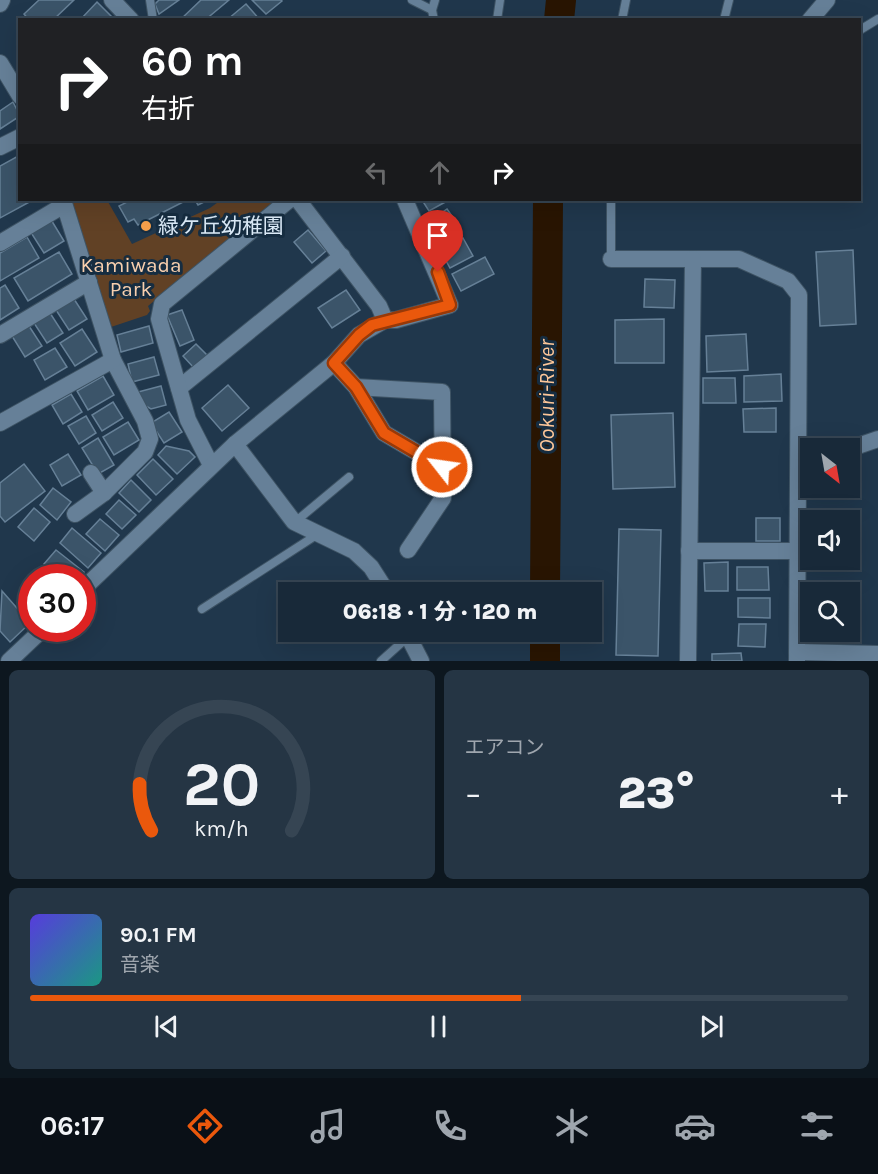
<!DOCTYPE html>
<html lang="ja">
<head>
<meta charset="utf-8">
<style>
  :root { --surface:#182939; --page:#253544; --text:#f1f3f6; --muted:#9fa6ae; --line:#364553; --accent:#ea580c }
  body { margin:0; font-family:Karla,"Noto Sans JP",sans-serif; background:var(--page); color:var(--text); height:100vh; display:flex; flex-direction:column; font-size:22px; white-space:nowrap }
  * { box-sizing:border-box; margin:0 }
  p { font-size:20px; color:var(--muted) }
  .icon { flex:none; width:33px; height:33px; fill:none; stroke:currentColor; stroke-width:2; stroke-linecap:round; stroke-linejoin:round }
  .map { position:relative; height:661px; overflow:hidden }
  .drawer { display:flex; flex-direction:column; gap:9px; padding:9px; background:#0d171f; flex:1 }
  .drawer>* { flex:none }
  .guide { position:absolute; left:18px; top:18px; width:843px; height:183px; border-radius:0px; box-shadow:0 6px 24px #0002,0 0 0 2px var(--line); background:#202124; color:#fff; overflow:hidden }
  .needle { width:39px; rotate:149deg }
  .fabs { position:absolute; left:800px; top:438px; display:grid; gap:12px }
  .fabs a { display:grid; place-items:center; width:60px; height:60px; border-radius:0px; background:var(--surface); box-shadow:0 6px 24px #0002,0 0 0 2px var(--line); font-size:30px }
  .speed { position:absolute; left:18px; top:564px; display:flex; gap:12px; font-size:30px; font-weight:700; text-align:center }
  .speed>* { display:grid; place-content:center; width:78px; height:78px; border-radius:50%; background:var(--surface); box-shadow:0 6px 24px #0002,0 0 0 2px var(--line); line-height:1 }
  .speed .limit { border:9px solid #d22; background:#fff; color:#111 }
  .pin { position:absolute; display:grid; place-items:center; width:51px; height:51px; color:#fff; margin:-62px -26px; border-radius:50% 50% 50% 0; rotate:-45deg; box-shadow:0 0 6px #0007 }
  .pin .icon { rotate:45deg }
  .me { position:absolute; width:66px; margin:-33px; rotate:300deg; stroke-linejoin:round; filter:drop-shadow(0 0 4px #0008) }
  .turn { display:flex; align-items:center; gap:21px; height:126px; padding:0 24px; font-size:27px }
  .turn .icon { width:78px; height:78px; stroke-width:2.5 }
  .turn b { display:block; font-size:42px; line-height:51px }
  .lanes { display:flex; align-items:center; height:57px; padding:0 24px; background:#0003; justify-content:center; gap:30px; direction:ltr }
  .lanes .off { opacity:.35 }
  .big { font-size:45px; font-weight:800; line-height:1.1 }
  .drawer .card { flex:1; display:flex; flex-direction:column; justify-content:center; gap:9px; min-width:0; padding:0 21px; border-radius:9px; background:var(--page) }
  .drawer .dial { align-items:center; gap:0 }
  .dial svg { height:156px; overflow:visible; fill:none; stroke:var(--line); stroke-width:7; stroke-linecap:round; text-anchor:middle }
  .dial text { fill:var(--text); stroke:none }
  .song { display:flex; align-items:center; gap:18px }
  .cover { width:72px; height:72px; border-radius:9px; background:linear-gradient(135deg,hsl(250 70% 55%),hsl(170 70% 35%)) }
  .played { height:6px; border-radius:3px; background:linear-gradient(90deg,var(--accent) 60%,var(--line) 60%) }
  .keys { display:flex; justify-content:space-around; direction:ltr }
  .heat { display:flex; justify-content:space-between; align-items:center; font-size:33px; direction:ltr }
  .drawer .tiles { flex:1; display:grid; gap:9px; grid-template-columns:1fr 1fr }
  .card:last-child { grid-column:span 2 }
  .trip { position:absolute; left:278px; top:582px; width:324px; height:60px; border-radius:0px; background:var(--surface); box-shadow:0 6px 24px #0002,0 0 0 2px var(--line); font-weight:800; line-height:60px; text-align:center }
  .tabs { display:flex; height:96px; justify-content:space-around; align-items:center; background:#0a1017; color:var(--muted) }
  .tabs .icon { width:42px; height:42px }
  .tabs .on { color:var(--accent) }
  .tabs b { font-size:27px; color:var(--text) }
  .map>svg:first-child { display:block }
  .green { fill:#614125 }
  .lines { fill:none; stroke-linecap:round; stroke-linejoin:round }
  .river { stroke:#291502; stroke-width:30 }
  .building { fill:#3b5469; stroke:#668097; stroke-width:1.5 }
  .lane-casing { stroke:#3e5364; stroke-width:10 }
  .street-casing { stroke:#3e5364; stroke-width:18 }
  .lane { stroke:#668098; stroke-width:8 }
  .street { stroke:#668098; stroke-width:16 }
  .route-casing { stroke:#983908; stroke-width:15 }
  .route { stroke:#ea580c; stroke-width:10 }
  .poi-dot { fill:#f8a04b; stroke:#162d41; stroke-width:2 }
  .labels { text-anchor:middle; dominant-baseline:central; stroke-width:6; stroke-linejoin:round; paint-order:stroke }
  .poi-label { font-size:21px; fill:#dbeaf7; stroke:#162d41; text-anchor:start }
  .park-label { font-size:21px; fill:#f8cfae; stroke:#162d41 }
  .water-label { font-size:22px; font-style:italic; fill:#fcc699; stroke:#162d41 }
</style>
</head>
<body>
<div class="map">
<svg width="878" height="661" viewBox="0 0 878 661">
  <rect width="100%" height="100%" fill="#20374c"/>
  <polygon class="green" points="71,200 107,200 132,244 210,208 221,200 277,200 148,306 150,311 147,315 111,327"/>
  <g class="lines">
    <g class="river">
      <polyline points="559,20 561,0"/>
      <polyline points="545,592 548,200"/>
      <polyline points="545,661 545,632"/>
    </g>
  </g>
  <g class="building">
    <polygon points="39,0 74,0 53,20 29,20 24,14"/>
    <polygon points="159,0 179,0 159,14 155,4"/>
    <polygon points="201,0 229,0 205,20 180,20"/>
    <polygon points="252,0 281,0 282,1 266,14"/>
    <polygon points="97,2 115,20 80,20"/>
    <polygon points="246,4 260,20 228,19"/>
    <polygon points="13,102 20,116 0,129 0,111"/>
    <polygon points="20,155 20,200 33,200 0,218 0,166"/>
    <polygon points="131,200 187,200 138,225 134,219 128,222 119,206"/>
    <polygon points="195,200 208,200 198,205"/>
    <polygon points="422,200 449,200 429,211"/>
    <polygon points="447,209 459,226 439,239 428,222"/>
    <polygon points="50,218 64,241 44,253 30,231"/>
    <polygon points="308,230 326,251 312,263 294,242"/>
    <polygon points="27,237 39,258 0,281 0,253"/>
    <polygon points="463,238 473,256 450,268 440,250"/>
    <polygon points="853,250 856,324 820,326 816,252"/>
    <polygon points="59,252 72,274 28,301 14,278"/>
    <polygon points="485,257 494,274 461,291 452,274"/>
    <polygon points="645,279 675,280 674,308 644,307"/>
    <polygon points="5,285 19,308 0,320 0,288"/>
    <polygon points="346,290 360,310 332,328 318,308"/>
    <polygon points="74,299 87,319 69,330 56,310"/>
    <polygon points="182,310 194,340 180,346 167,315"/>
    <polygon points="50,313 63,333 47,343 34,323"/>
    <polygon points="664,319 664,363 615,363 615,320"/>
    <polygon points="29,326 42,346 25,357 12,336"/>
    <polygon points="149,326 153,343 121,352 117,335"/>
    <polygon points="82,329 97,352 75,366 60,343"/>
    <polygon points="746,334 748,370 707,372 706,336"/>
    <polygon points="196,344 207,355 194,368 183,356"/>
    <polygon points="55,348 67,367 45,380 34,360"/>
    <polygon points="154,357 159,375 132,382 128,364"/>
    <polygon points="781,374 782,401 744,402 744,376"/>
    <polygon points="103,376 114,395 88,410 77,391"/>
    <polygon points="703,378 735,378 736,403 703,403"/>
    <polygon points="228,385 249,408 222,431 202,408"/>
    <polygon points="161,386 166,405 151,409 141,403 138,392"/>
    <polygon points="71,394 82,412 63,424 52,405"/>
    <polygon points="113,402 123,418 102,431 92,415"/>
    <polygon points="776,408 776,432 744,432 743,409"/>
    <polygon points="169,412 182,432 164,443 151,423"/>
    <polygon points="673,413 675,487 613,489 611,415"/>
    <polygon points="86,416 96,433 79,444 68,426"/>
    <polygon points="128,422 139,440 114,455 103,437"/>
    <polygon points="98,438 114,465 98,474 82,448"/>
    <polygon points="166,446 189,451 195,457 177,474 158,455"/>
    <polygon points="68,454 81,475 62,486 50,465"/>
    <polygon points="153,459 173,479 156,495 137,475"/>
    <polygon points="24,464 45,491 5,522 0,516 0,483"/>
    <polygon points="131,480 151,500 139,512 119,493"/>
    <polygon points="53,488 71,502 57,520 40,505"/>
    <polygon points="119,500 136,515 122,529 106,514"/>
    <polygon points="34,508 50,522 34,541 18,527"/>
    <rect x="756" y="518" width="24" height="23"/>
    <polygon points="100,519 119,535 105,551 86,534"/>
    <polygon points="72,528 101,553 88,568 60,543"/>
    <polygon points="619,529 661,530 658,656 616,655"/>
    <polygon points="56,550 84,572 79,578 60,578 44,564"/>
    <polygon points="728,562 728,591 705,591 704,563"/>
    <polygon points="737,567 768,567 769,590 737,590"/>
    <polygon points="2,591 30,623 10,642 0,631"/>
    <polygon points="738,598 770,598 770,618 738,617"/>
    <polygon points="739,624 766,624 765,647 738,646"/>
    <polygon points="741,653 742,661 712,661 712,654"/>
  </g>
  <g class="lines">
    <defs>
      <g id="lane">
        <polyline points="150,0 153,20"/>
        <polyline points="412,0 432,10"/>
        <polyline points="434,20 432,10 435,0"/>
        <polyline points="497,20 500,0"/>
        <polyline points="622,20 626,0"/>
        <polyline points="724,20 729,0"/>
        <polyline points="860,30 878,19"/>
        <polyline points="611,259 611,200"/>
        <polyline points="295,522 349,477"/>
        <polyline points="202,609 318,534"/>
        <polyline points="381,661 409,636"/>
      </g>
      <g id="street">
        <polyline points="112,0 131,20"/>
        <polyline points="0,4 2,0"/>
        <polyline points="810,20 827,0"/>
        <polyline points="0,63 20,96"/>
        <polyline points="0,147 20,137"/>
        <polyline points="63,200 113,360 145,421 150,439 145,452 104,493 75,514"/>
        <polyline points="298,200 379,306 385,320"/>
        <polyline points="0,243 64,205"/>
        <polyline points="611,259 739,259 788,281 799,295 797,661"/>
        <polyline points="0,335 89,282"/>
        <polyline points="334,363 356,387 384,433 442,467"/>
        <polyline points="356,387 442,392 443,498 408,550"/>
        <polyline points="179,388 342,256"/>
        <polyline points="0,423 113,360"/>
        <polyline points="235,444 294,522 354,551 371,567 387,592"/>
        <polyline points="849,449 878,439"/>
        <polyline points="211,465 188,420 159,319 162,304 289,200"/>
        <polyline points="91,473 104,493"/>
        <polyline points="689,551 796,551"/>
        <polyline points="82,590 235,444 334,363 359,335 385,320 396,320 450,305 405,200"/>
        <polyline points="406,632 421,661"/>
        <polyline points="797,652 878,654"/>
        <polyline points="9,661 44,628"/>
        <polyline points="688,661 693,259"/>
      </g>
    </defs>
    <use href="#lane" class="lane-casing"/>
    <use href="#street" class="street-casing"/>
    <use href="#lane" class="lane"/>
    <use href="#street" class="street"/>
  </g>
  <g class="lines">
    <defs>
      <polyline id="route" points="438,272 450,305 372,325 359,335 334,363 356,387 384,433 442,467"/>
    </defs>
    <use href="#route" class="route-casing"/>
    <use href="#route" class="route"/>
  </g>
  <circle class="poi-dot" cx="146" cy="226" r="6"/>
  <g class="labels">
    <g class="poi-label">
      <text x="158" y="226">緑ケ丘幼稚園</text>
    </g>
    <g class="park-label">
      <text x="131" y="265">Kamiwada<tspan x="131" dy="24">Park</tspan></text>
    </g>
    <g class="water-label">
      <text transform="translate(547 396) rotate(-90)">Ookuri-River</text>
    </g>
  </g>
</svg>
<div class="fabs">
<a><svg class="needle" viewBox="-14 -14 28 28"><path d="M0-13l5 13h-10z" fill="#e53935"/><path d="M0 13l5-13h-10z" fill="#9fa6ae"/></svg></a>
<a><svg class="icon" aria-label="sound" viewBox="0 0 24 24"><path d="M4 9h4l5-4v14l-5-4H4zM17 9q2 3 0 6"/></svg></a>
<a><svg class="icon" aria-label="search" viewBox="0 0 24 24"><circle cx="10" cy="10" r="6"/><path d="M15 15l6 6"/></svg></a>
</div>
<div class="speed"><div class="limit">30</div></div>
<div class="pin" style="left:438px;top:272px;background:#d93025"><svg class="icon" aria-label="arrive" viewBox="0 0 24 24"><path d="M6 21V4h12l-3 4 3 4H6"/></svg></div>
<svg class="me" style="left:442px;top:467px" viewBox="-20 -20 40 40"><circle r="17" fill="#ea580c" stroke="#fff" stroke-width="3"/><path d="M0-11L8 9 0 5-8 9z" fill="#fff"/></svg>
<div class="trip">06:18 · 1 分 · 120 m</div>
<div class="guide">
<div class="turn"><svg class="icon" aria-label="right" viewBox="0 0 24 24"><path d="M7 20v-9h11M14 6l5 5-5 5"/></svg><div><b>60 m</b>右折</div></div>
<div class="lanes"><svg class="icon off" aria-label="left" viewBox="0 0 24 24"><path d="M17 20v-9H6M10 6l-5 5 5 5"/></svg><svg class="icon off" aria-label="ahead" viewBox="0 0 24 24"><path d="M12 20V5M6 11l6-6 6 6"/></svg><svg class="icon" aria-label="right" viewBox="0 0 24 24"><path d="M7 20v-9h11M14 6l5 5-5 5"/></svg></div>
</div>
</div>
<section class="drawer">
<div class="tiles">
<div class="card dial"><svg viewBox="0 0 100 80">
<path d="M14 69A42 42 0 1 1 86 69"/>
<path d="M14 69A42 42 0 0 1 8 45" stroke="#ea580c"/>
<text x="50" y="56" font-size="32" font-weight="700">20</text>
<text x="50" y="72" font-size="11">km/h</text>
</svg></div>
<div class="card"><p>エアコン</p>
<div class="heat"><a>−</a><b class="big">23°</b><a>+</a></div>
</div>
<div class="card">
<div class="song"><i class="cover"></i><div><b>90.1 FM</b><p>音楽</p></div></div>
<div class="played"></div>
<div class="keys"><svg class="icon" aria-label="previous" viewBox="0 0 24 24"><path d="M18 5L8 12l10 7zM5 5v14"/></svg><svg class="icon" aria-label="pause" viewBox="0 0 24 24"><path d="M8 5v14M16 5v14"/></svg><svg class="icon" aria-label="next" viewBox="0 0 24 24"><path d="M6 5l10 7-10 7zM19 5v14"/></svg></div>
</div>
</div>
</section>
<nav class="tabs">
<b>06:17</b>
<svg class="icon on" aria-label="directions" viewBox="0 0 24 24"><path d="M12 3l9 9-9 9-9-9zM9 14v-3h6M13 9l2 2-2 2"/></svg>
<svg class="icon" aria-label="music" viewBox="0 0 24 24"><path d="M9 18V5l10-2v13"/><circle cx="6" cy="18" r="3"/><circle cx="16" cy="16" r="3"/></svg>
<svg class="icon" aria-label="phone" viewBox="0 0 24 24"><path d="M5 4h4l2 5-3 2q2 4 5 5l2-3 5 2v4C11 20 4 13 5 4z"/></svg>
<svg class="icon" aria-label="climate" viewBox="0 0 24 24"><path d="M12 3v18M4 7l16 10M4 17L20 7"/></svg>
<svg class="icon" aria-label="car" viewBox="0 0 24 24"><path d="M5 17H2v-5l4-1 3-4h7l3 4 3 1v5h-3M9 17h6M6 11h13"/><circle cx="7" cy="17" r="2"/><circle cx="17" cy="17" r="2"/></svg>
<svg class="icon" aria-label="filters" viewBox="0 0 24 24"><path d="M4 7h16M4 17h16"/><circle cx="9" cy="7" r="2"/><circle cx="15" cy="17" r="2"/></svg>
</nav>
</body>
</html>
